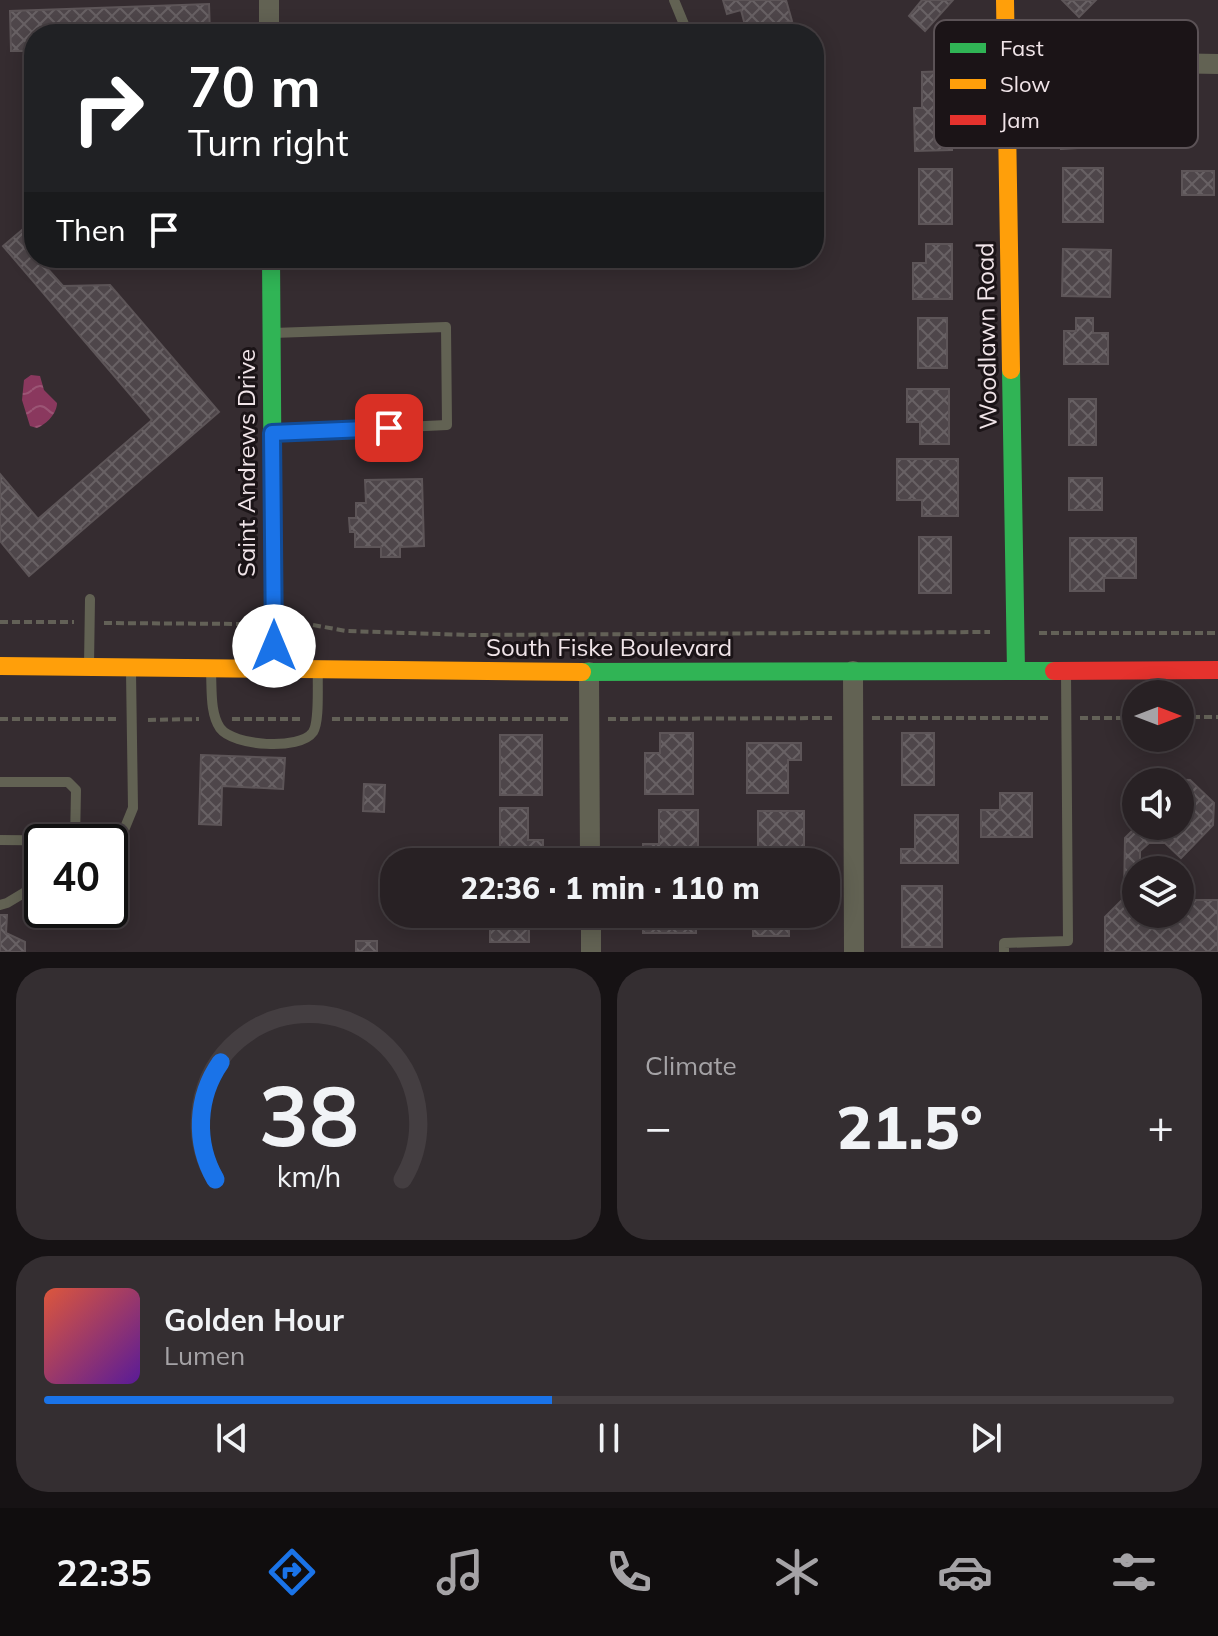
<!DOCTYPE html>
<html lang="en">
<head>
<meta charset="utf-8">
<style>
  :root { --surface:#282124; --page:#342e31; --text:#f1f3f6; --muted:#a5a3a6; --line:#443e41; --accent:#1a73e8 }
  body { margin:0; font-family:Mulish,sans-serif; background:var(--page); color:var(--text); height:100vh; display:flex; flex-direction:column; font-size:30px; white-space:nowrap }
  * { box-sizing:border-box; margin:0 }
  p { font-size:26px; color:var(--muted) }
  .icon { flex:none; width:44px; height:44px; fill:none; stroke:currentColor; stroke-width:2; stroke-linecap:round; stroke-linejoin:round }
  .map { position:relative; height:952px; overflow:hidden }
  .panel { display:flex; flex-direction:column; gap:16px; padding:16px; background:#161214; flex:1 }
  .panel>* { flex:none }
  .hud { position:absolute; left:24px; top:24px; width:800px; height:244px; border-radius:32px; box-shadow:0 4px 20px #0003,0 0 0 2px var(--line); background:#202124; color:#fff; overflow:hidden }
  .needle { width:52px; rotate:90deg }
  .controls { position:absolute; left:1122px; top:680px; display:grid; gap:16px }
  .controls a { display:grid; place-items:center; width:72px; height:72px; border-radius:50%; background:var(--surface); box-shadow:0 4px 20px #0003,0 0 0 2px var(--line); font-size:40px }
  .speed { position:absolute; left:24px; top:824px; display:flex; gap:16px; font-size:40px; font-weight:700; text-align:center }
  .speed>* { display:grid; place-content:center; width:104px; height:104px; border-radius:50%; background:var(--surface); box-shadow:0 4px 20px #0003,0 0 0 2px var(--line); line-height:1 }
  .speed .limit { border:4px solid #111; border-radius:12px; background:#fff; color:#111 }
  .pin { position:absolute; display:grid; place-items:center; width:68px; height:68px; color:#fff; margin:-34px; border-radius:16px; box-shadow:0 4px 12px #0006 }
  .me { position:absolute; width:88px; margin:-44px; rotate:0deg; stroke-linejoin:round; filter:drop-shadow(0 0 6px #0008) }
  .turn { display:flex; align-items:center; gap:28px; height:168px; padding:0 32px; font-size:36px }
  .turn .icon { width:104px; height:104px; stroke-width:2.5 }
  .turn b { display:block; font-size:56px; line-height:68px }
  .then { display:flex; align-items:center; height:76px; padding:0 32px; background:#0003; gap:16px; font-size:30px }
  .big { font-size:60px; font-weight:800; line-height:1.1 }
  .panel .tile { flex:1; display:flex; flex-direction:column; justify-content:center; gap:12px; min-width:0; padding:0 28px; border-radius:32px; background:var(--page) }
  .panel .dial { align-items:center; gap:0 }
  .dial svg { height:208px; overflow:visible; fill:none; stroke:var(--line); stroke-width:7; stroke-linecap:round; text-anchor:middle }
  .dial text { fill:var(--text); stroke:none }
  .song { display:flex; align-items:center; gap:24px }
  .cover { width:96px; height:96px; border-radius:12px; background:linear-gradient(135deg,hsl(10 70% 55%),hsl(270 70% 35%)) }
  .played { height:8px; border-radius:4px; background:linear-gradient(90deg,var(--accent) 45%,var(--line) 45%) }
  .keys { display:flex; justify-content:space-around; direction:ltr }
  .heat { display:flex; justify-content:space-between; align-items:center; font-size:44px; direction:ltr }
  .panel .tiles { flex:1; display:grid; gap:16px; grid-template-columns:1fr 1fr }
  .tile:last-child { grid-column:span 2 }
  .trip { position:absolute; left:380px; top:848px; width:460px; height:80px; border-radius:32px; background:var(--surface); box-shadow:0 4px 20px #0003,0 0 0 2px var(--line); font-weight:800; line-height:80px; text-align:center }
  .dock { display:flex; height:128px; justify-content:space-around; align-items:center; background:#100d0e; color:var(--muted) }
  .dock .icon { width:56px; height:56px }
  .dock .active { color:var(--accent) }
  .dock b { font-size:36px; color:var(--text) }
  .map>svg:first-child { display:block }
  .water { fill:url(#water-waves) }
  .building { fill:url(#building-cross-hatch); stroke:#5d5558; stroke-width:2 }
  .lines { fill:none; stroke-linecap:round; stroke-linejoin:round }
  .path { stroke:#636157; stroke-width:4; stroke-dasharray:8 4; stroke-linecap:butt }
  .lane { stroke:#626253; stroke-width:10 }
  .street { stroke:#626253; stroke-width:20 }
  .fast { stroke:#30b455; stroke-width:18 }
  .slow { stroke:#ff9f0a; stroke-width:18 }
  .jam { stroke:#e5322d; stroke-width:18 }
  .route-casing { stroke:#114b97; stroke-width:20 }
  .route { stroke:#1a73e8; stroke-width:14 }
  .labels { text-anchor:middle; dominant-baseline:central; stroke-width:6; stroke-linejoin:round; paint-order:stroke }
  .street-label { font-size:24px; fill:#f0e4e8; stroke:#1b1417 }
  .key { fill:#1b1417; stroke:#5b5256; stroke-width:2 }
  .key-label { font-size:22px; fill:#f0e4e8 }
</style>
</head>
<body>
<div class="map">
<svg width="1218" height="952" viewBox="0 0 1218 952">
  <defs>
    <pattern id="water-waves" width="16" height="10" patternUnits="userSpaceOnUse" patternTransform="scale(2)"><rect width="16" height="10" fill="#8a385e"/><path d="M0 5q4-4 8 0t8 0" fill="none" stroke="#9b5575"/></pattern>
    <pattern id="building-cross-hatch" width="8" height="8" patternUnits="userSpaceOnUse" patternTransform="scale(2)"><rect width="8" height="8" fill="#4e464a"/><path d="M0 0l8 8M0 8l8-8" fill="none" stroke="#686164"/></pattern>
  </defs>
  <rect width="100%" height="100%" fill="#352c30"/>
  <path class="water" d="M31 375 40 376 44 390 57 403C57 413 47 424 37 428L30 426 22 400 24 380Z"/>
  <g class="building">
    <polygon points="723,0 786,0 792,21 747,33 741,10 727,14"/>
    <polygon points="922,0 953,0 925,31 909,16"/>
    <polygon points="1062,0 1096,0 1079,17"/>
    <polygon points="209,4 210,34 34,34 34,51 11,51 10,11"/>
    <polygon points="951,71 952,150 915,151 914,108 922,108 922,72"/>
    <polygon points="1143,106 1143,122 1131,123 1132,145 1061,149 1059,111"/>
    <rect x="1063" y="168" width="40" height="54"/>
    <rect x="919" y="169" width="33" height="55"/>
    <rect x="1182" y="171" width="32" height="24"/>
    <polygon points="34,220 34,258 38,258 63,286 110,285 219,412 29,576 0,541 0,474 38,519 152,420 3,246"/>
    <polygon points="926,244 952,244 952,299 913,299 913,263 926,263"/>
    <polygon points="1063,249 1111,250 1110,297 1062,296"/>
    <rect x="918" y="318" width="29" height="50"/>
    <polygon points="1076,318 1093,318 1093,333 1108,333 1108,364 1064,364 1064,331 1076,331"/>
    <polygon points="907,389 949,389 949,444 920,444 920,422 907,422"/>
    <rect x="1069" y="399" width="27" height="46"/>
    <polygon points="897,459 958,459 958,516 922,516 922,500 897,500"/>
    <rect x="1069" y="478" width="33" height="32"/>
    <polygon points="422,479 424,546 400,547 400,557 381,557 381,547 355,547 355,532 350,532 349,518 356,518 356,503 366,503 365,480"/>
    <rect x="919" y="537" width="32" height="56"/>
    <polygon points="1070,538 1136,538 1136,578 1104,578 1104,591 1070,591"/>
    <polygon points="660,733 693,733 693,794 645,794 645,753 660,753"/>
    <rect x="902" y="733" width="32" height="52"/>
    <rect x="500" y="735" width="42" height="60"/>
    <polygon points="747,743 801,743 801,760 788,760 788,793 747,793"/>
    <polygon points="201,755 285,758 283,789 222,786 221,825 199,824"/>
    <polygon points="1163,779 1190,780 1214,803 1213,825 1181,858 1165,843 1149,843 1140,851 1140,870 1136,870 1136,914 1180,914 1180,900 1218,900 1218,952 1105,952 1105,917 1124,898 1125,838 1137,826 1180,826 1180,782 1160,782"/>
    <polygon points="364,784 385,785 384,812 363,811"/>
    <polygon points="1000,793 1032,793 1032,837 981,837 981,810 1000,810"/>
    <polygon points="500,808 528,808 528,840 543,840 543,862 500,862"/>
    <polygon points="659,810 698,810 698,860 643,860 643,844 659,844"/>
    <rect x="758" y="811" width="46" height="50"/>
    <polygon points="915,815 958,815 958,863 901,863 901,849 915,849"/>
    <rect x="902" y="886" width="40" height="61"/>
    <rect x="490" y="914" width="39" height="28"/>
    <rect x="643" y="914" width="53" height="19"/>
    <rect x="753" y="914" width="36" height="22"/>
    <polygon points="0,915 7,915 6,933 25,942 25,952 0,952"/>
    <rect x="356" y="941" width="21" height="11"/>
  </g>
  <g class="lines">
    <g class="path">
      <polyline points="0,622 74,622"/>
      <polyline points="104,623 244,624"/>
      <polyline points="313,625 346,631 469,635 990,632"/>
      <polyline points="1039,633 1218,633"/>
      <polyline points="1180,717 1218,717"/>
      <polyline points="872,718 1051,718"/>
      <polyline points="1080,718 1136,718"/>
      <polyline points="0,719 118,719"/>
      <polyline points="232,719 303,719"/>
      <polyline points="332,719 571,719"/>
      <polyline points="608,719 835,718"/>
      <polyline points="148,720 199,719"/>
    </g>
    <g class="lane">
      <polyline points="674,0 688,34"/>
      <polyline points="660,34 684,25"/>
      <polyline points="273,333 446,327 447,425 274,433"/>
      <polyline points="89,665 90,599"/>
      <path d="M211 673C212 690 210 713 220 728 233 746 300 751 313 732 320 721 317 685 318 670"/>
      <polyline points="0,782 68,782 76,790 75,841"/>
      <polyline points="0,840 107,841"/>
      <polyline points="106,842 124,830 133,808 131,672"/>
      <polyline points="0,905 7,903 42,882"/>
      <polyline points="1004,952 1004,943 1068,941 1066,672"/>
    </g>
    <g class="street">
      <polyline points="269,0 269,34"/>
      <polyline points="1005,60 1218,64"/>
      <polyline points="853,671 854,952"/>
      <polyline points="589,672 590,862"/>
      <polyline points="591,914 591,952"/>
    </g>
    <g class="fast">
      <polyline points="271,258 274,667"/>
      <polyline points="1011,370 1016,671"/>
      <polyline points="582,672 1054,671"/>
    </g>
    <g class="slow">
      <polyline points="1005,0 1011,370"/>
      <polyline points="0,666 582,672"/>
    </g>
    <polyline class="jam" points="1054,671 1218,670"/>
  </g>
  <g class="lines">
    <defs>
      <polyline id="route" points="274,646 272,433 389,428"/>
    </defs>
    <use href="#route" class="route-casing"/>
    <use href="#route" class="route"/>
  </g>
  <g class="labels">
    <g class="street-label">
      <text transform="translate(986 336) rotate(-91)">Woodlawn Road</text>
      <text transform="translate(246 463) rotate(-90)">Saint Andrews Drive</text>
      <text x="609" y="647">South Fiske Boulevard</text>
    </g>
  </g>
  <rect x="934" y="20" width="264" height="128" rx="12" class="key"/>
  <rect x="950" y="43" width="36" height="10" fill="#30b455"/>
  <rect x="950" y="79" width="36" height="10" fill="#ff9f0a"/>
  <rect x="950" y="115" width="36" height="10" fill="#e5322d"/>
  <g class="key-label">
    <text x="1000" y="56">Fast</text>
    <text x="1000" y="92">Slow</text>
    <text x="1000" y="128">Jam</text>
  </g>
</svg>
<div class="controls">
<a><svg class="needle" viewBox="-14 -14 28 28"><path d="M0-13l5 13h-10z" fill="#e53935"/><path d="M0 13l5-13h-10z" fill="#a5a3a6"/></svg></a>
<a><svg class="icon" aria-label="sound" viewBox="0 0 24 24"><path d="M4 9h4l5-4v14l-5-4H4zM17 9q2 3 0 6"/></svg></a>
<a><svg class="icon" aria-label="layers" viewBox="0 0 24 24"><path d="M12 4l9 5-9 5-9-5zM3 14l9 5 9-5"/></svg></a>
</div>
<div class="speed"><div class="limit">40</div></div>
<div class="pin" style="left:389px;top:428px;background:#d93025"><svg class="icon" aria-label="arrive" viewBox="0 0 24 24"><path d="M6 21V4h12l-3 4 3 4H6"/></svg></div>
<svg class="me" style="left:274px;top:646px" viewBox="-20 -20 40 40"><circle r="19" fill="#fff"/><path d="M0-13L10 11 0 6-10 11z" fill="#1a73e8"/></svg>
<div class="trip">22:36 · 1 min · 110 m</div>
<div class="hud">
<div class="turn"><svg class="icon" aria-label="right" viewBox="0 0 24 24"><path d="M7 20v-9h11M14 6l5 5-5 5"/></svg><div><b>70 m</b>Turn right</div></div>
<div class="then">Then<svg class="icon" aria-label="arrive" viewBox="0 0 24 24"><path d="M6 21V4h12l-3 4 3 4H6"/></svg></div>
</div>
</div>
<section class="panel">
<div class="tiles">
<div class="tile dial"><svg viewBox="0 0 100 80">
<path d="M14 69A42 42 0 1 1 86 69"/>
<path d="M14 69A42 42 0 0 1 16 24" stroke="#1a73e8"/>
<text x="50" y="56" font-size="32" font-weight="700">38</text>
<text x="50" y="72" font-size="11">km/h</text>
</svg></div>
<div class="tile"><p>Climate</p>
<div class="heat"><a>−</a><b class="big">21.5°</b><a>+</a></div>
</div>
<div class="tile">
<div class="song"><i class="cover"></i><div><b>Golden Hour</b><p>Lumen</p></div></div>
<div class="played"></div>
<div class="keys"><svg class="icon" aria-label="previous" viewBox="0 0 24 24"><path d="M18 5L8 12l10 7zM5 5v14"/></svg><svg class="icon" aria-label="pause" viewBox="0 0 24 24"><path d="M8 5v14M16 5v14"/></svg><svg class="icon" aria-label="next" viewBox="0 0 24 24"><path d="M6 5l10 7-10 7zM19 5v14"/></svg></div>
</div>
</div>
</section>
<nav class="dock">
<b>22:35</b>
<svg class="icon active" aria-label="directions" viewBox="0 0 24 24"><path d="M12 3l9 9-9 9-9-9zM9 14v-3h6M13 9l2 2-2 2"/></svg>
<svg class="icon" aria-label="music" viewBox="0 0 24 24"><path d="M9 18V5l10-2v13"/><circle cx="6" cy="18" r="3"/><circle cx="16" cy="16" r="3"/></svg>
<svg class="icon" aria-label="phone" viewBox="0 0 24 24"><path d="M5 4h4l2 5-3 2q2 4 5 5l2-3 5 2v4C11 20 4 13 5 4z"/></svg>
<svg class="icon" aria-label="climate" viewBox="0 0 24 24"><path d="M12 3v18M4 7l16 10M4 17L20 7"/></svg>
<svg class="icon" aria-label="car" viewBox="0 0 24 24"><path d="M5 17H2v-5l4-1 3-4h7l3 4 3 1v5h-3M9 17h6M6 11h13"/><circle cx="7" cy="17" r="2"/><circle cx="17" cy="17" r="2"/></svg>
<svg class="icon" aria-label="filters" viewBox="0 0 24 24"><path d="M4 7h16M4 17h16"/><circle cx="9" cy="7" r="2"/><circle cx="15" cy="17" r="2"/></svg>
</nav>
</body>
</html>
